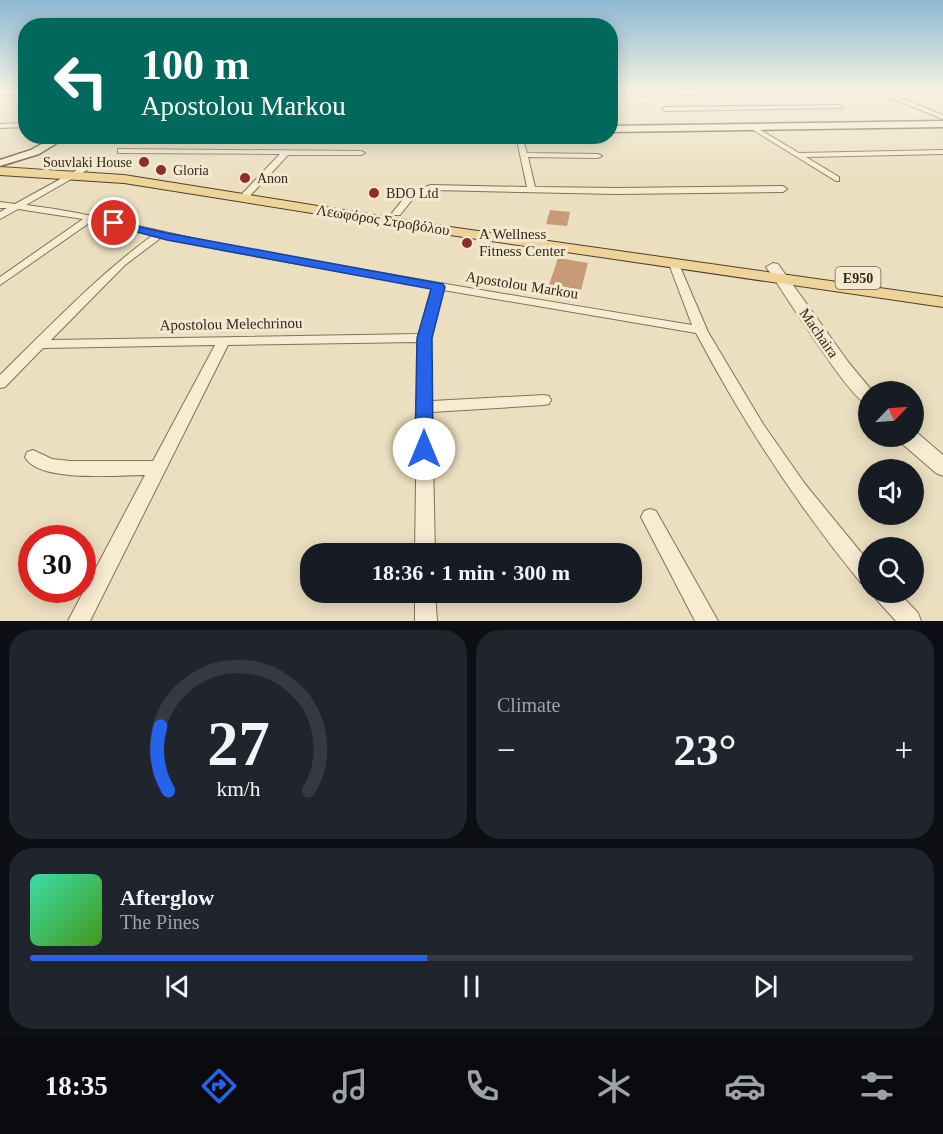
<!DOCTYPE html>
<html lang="en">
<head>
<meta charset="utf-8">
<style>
  :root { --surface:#171b24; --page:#20242c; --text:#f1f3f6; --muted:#9ea1a6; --line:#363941; --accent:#2563eb }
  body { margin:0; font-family:"Times New Roman",serif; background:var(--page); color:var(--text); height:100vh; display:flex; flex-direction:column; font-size:22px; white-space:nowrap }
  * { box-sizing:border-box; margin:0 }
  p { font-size:20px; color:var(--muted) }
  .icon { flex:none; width:33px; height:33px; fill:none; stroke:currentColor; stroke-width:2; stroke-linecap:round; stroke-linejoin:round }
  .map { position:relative; height:621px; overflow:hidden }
  .side { display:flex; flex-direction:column; gap:9px; padding:9px; background:#0d0f14; flex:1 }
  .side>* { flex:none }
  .guide { position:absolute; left:18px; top:18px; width:600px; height:126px; border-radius:24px; box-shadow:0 3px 15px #0003; background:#00695c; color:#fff; overflow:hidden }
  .needle { width:39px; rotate:65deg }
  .buttons { position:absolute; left:858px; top:381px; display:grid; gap:12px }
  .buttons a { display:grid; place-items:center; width:66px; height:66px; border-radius:50%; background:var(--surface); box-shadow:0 3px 15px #0003; font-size:30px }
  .speed { position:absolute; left:18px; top:525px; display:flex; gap:12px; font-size:30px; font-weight:700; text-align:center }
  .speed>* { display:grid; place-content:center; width:78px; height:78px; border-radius:50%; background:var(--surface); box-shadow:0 3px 15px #0003; line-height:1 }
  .speed .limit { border:9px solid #d22; background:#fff; color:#111 }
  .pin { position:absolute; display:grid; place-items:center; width:51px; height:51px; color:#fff; margin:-26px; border:3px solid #fff; border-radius:50%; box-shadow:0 2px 6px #0007 }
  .me { position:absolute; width:66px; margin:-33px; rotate:0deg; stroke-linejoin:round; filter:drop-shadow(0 0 4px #0008) }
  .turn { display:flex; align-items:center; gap:21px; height:126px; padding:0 24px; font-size:27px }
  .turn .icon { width:78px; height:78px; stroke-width:2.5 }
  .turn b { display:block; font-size:42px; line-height:51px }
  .big { font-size:45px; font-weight:700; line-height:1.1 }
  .side .widget { flex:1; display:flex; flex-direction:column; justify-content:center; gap:9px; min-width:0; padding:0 21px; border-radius:24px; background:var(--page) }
  .side .dial { align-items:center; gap:0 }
  .dial svg { height:156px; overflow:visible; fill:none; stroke:var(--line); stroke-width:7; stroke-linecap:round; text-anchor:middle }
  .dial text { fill:var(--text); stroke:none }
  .song { display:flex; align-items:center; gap:18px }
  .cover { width:72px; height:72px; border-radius:9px; background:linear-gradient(135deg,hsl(160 70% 55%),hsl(100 70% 35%)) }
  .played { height:6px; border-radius:3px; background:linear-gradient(90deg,var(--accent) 45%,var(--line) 45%) }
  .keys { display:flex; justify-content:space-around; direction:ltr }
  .heat { display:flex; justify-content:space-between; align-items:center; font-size:33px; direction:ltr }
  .side .tiles { flex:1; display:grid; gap:9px; grid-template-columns:1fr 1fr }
  .widget:last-child { grid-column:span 2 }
  .trip { position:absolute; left:300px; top:543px; width:342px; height:60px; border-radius:24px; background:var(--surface); box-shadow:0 3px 15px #0003; font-weight:700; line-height:60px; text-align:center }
  .tab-bar { display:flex; height:96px; justify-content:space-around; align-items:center; background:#090b0e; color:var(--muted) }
  .tab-bar .icon { width:42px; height:42px }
  .tab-bar .active { color:var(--accent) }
  .tab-bar b { font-size:27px; color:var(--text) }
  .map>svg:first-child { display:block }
  .building { fill:#c89a77 }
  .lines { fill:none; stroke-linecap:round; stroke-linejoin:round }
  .minor-casing { stroke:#837059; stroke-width:2 }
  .tertiary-casing { stroke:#837059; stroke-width:2 }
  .secondary-casing { stroke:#65513c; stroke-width:3 }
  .primary-casing { stroke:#513e2d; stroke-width:2 }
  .minor { fill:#f7ecd2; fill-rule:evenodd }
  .tertiary { fill:#f7ecd2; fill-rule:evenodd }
  .secondary { fill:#f7ecd2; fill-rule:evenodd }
  .primary { fill:#eed498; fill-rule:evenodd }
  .route { fill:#2563eb; stroke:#184099; stroke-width:1.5 }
  .poi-dot { fill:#902c2c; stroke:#f3e9cf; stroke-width:2 }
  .labels { text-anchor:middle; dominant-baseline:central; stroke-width:6; stroke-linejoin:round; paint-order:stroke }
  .far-poi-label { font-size:14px; fill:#34281d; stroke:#f3e9cf; text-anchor:start }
  .shield { fill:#f3e9cf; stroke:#6d6252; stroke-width:1.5 }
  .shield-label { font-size:14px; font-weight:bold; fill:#34281d }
  .street-label { font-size:15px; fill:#34281d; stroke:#f3e9cf }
  .poi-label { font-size:15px; fill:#34281d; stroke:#f3e9cf; text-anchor:start }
</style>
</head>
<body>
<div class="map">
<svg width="943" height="621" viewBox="0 0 943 621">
  <rect width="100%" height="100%" fill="#ebdfc0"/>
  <g class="building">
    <polygon points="550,210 570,212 567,226 546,224"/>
    <polygon points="558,258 588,263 581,290 549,285"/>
  </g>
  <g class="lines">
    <defs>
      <g id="minor">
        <rect x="0" y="91" width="26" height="4"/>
        <polygon points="732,91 846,91 610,97 610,93"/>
        <polygon points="874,91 882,91 943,115 943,119"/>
        <polygon points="925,91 932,91 939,95 934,96"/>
        <polygon points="841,105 843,108 665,111 662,109 665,107"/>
        <polygon points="26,123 26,127 0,128 0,124"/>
        <polygon points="752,125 799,153 943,150 943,154 806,157 839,177 839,181 836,181 750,128 749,127"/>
        <polygon points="516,136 522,136 527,153 598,154 602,156 598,158 528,157 535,187 617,188 783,186 787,189 783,192 617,194 432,190 415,196 400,215 394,215 392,213 409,192 431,185 527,187"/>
        <polygon points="118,149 361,151 365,153 361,155 288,155 246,200 243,201 239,198 240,196 280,154 121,153 118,153"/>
        <path d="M84 166 88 168 87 170 26 205C95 213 161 233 230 246 384 274 538 300 692 325L669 264 670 262H678L708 332 763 424 805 484 868 561V586L861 583C797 505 743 422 696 333L443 290 430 338 432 401 544 395 549 396 551 400 549 404 544 405 432 412 435 554H415L418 342 228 345 90 621H68L145 475C119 475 38 483 25 457L27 452 33 450 52 459 70 461H153L215 345 43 348 5 387 0 388V375C49 327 97 276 153 235L92 221 0 285V277L83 219 18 209 0 219V212L7 208H0V202L15 204ZM162 237 227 251 432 288 419 334 51 340 125 265Z"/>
        <polygon points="650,509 656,511 718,621 695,621 641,517 644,511"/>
        <polygon points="415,592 435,592 437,621 415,621"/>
        <polygon points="873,592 898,592 918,613 921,621 896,621 876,599"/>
      </g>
      <g id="tertiary">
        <path d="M773 263 778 264 849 363 873 392H868V405C850 400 782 289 766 267Z"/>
        <polygon points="914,430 943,455 943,476 936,473 900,442 897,436 914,436"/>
      </g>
      <g id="secondary">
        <polygon points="943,121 943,127 610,132 610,126"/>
        <polygon points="56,136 68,136 39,154 0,166 0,160 31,150"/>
      </g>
      <polygon id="primary" points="0,167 124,175 443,226 943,297 943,307 443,234 124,183 0,175"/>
    </defs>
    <use href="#minor" class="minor-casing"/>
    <use href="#tertiary" class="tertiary-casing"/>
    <use href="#secondary" class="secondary-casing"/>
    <use href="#primary" class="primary-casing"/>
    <use href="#minor" class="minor"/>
    <use href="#tertiary" class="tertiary"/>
    <use href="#secondary" class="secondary"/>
    <use href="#primary" class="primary"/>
  </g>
  <linearGradient id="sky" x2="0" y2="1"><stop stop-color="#8cb8d4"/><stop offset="0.51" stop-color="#f6f1e3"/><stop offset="1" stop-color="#f6f1e3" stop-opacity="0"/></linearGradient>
  <rect width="943" height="178" fill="url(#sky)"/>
  <polygon class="route" points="110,220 167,233 443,284 445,287 432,338 433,449 431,454 424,456 418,454 415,449 417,338 431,289 167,240 110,225"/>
  <g class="poi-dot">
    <circle cx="144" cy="162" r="6"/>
    <circle cx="161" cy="170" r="6"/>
    <circle cx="245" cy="178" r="6"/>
    <circle cx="374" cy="193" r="6"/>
    <circle cx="467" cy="243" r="6"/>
  </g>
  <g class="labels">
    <g class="far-poi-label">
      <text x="132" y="162" text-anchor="end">Souvlaki House</text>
      <text x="173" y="170">Gloria</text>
      <text x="257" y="178">Anon</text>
      <text x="386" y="193">BDO Ltd</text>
    </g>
    <rect class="shield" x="835.5" y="267" width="45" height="22" rx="4.5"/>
    <g class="shield-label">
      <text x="858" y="278">E950</text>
    </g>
    <g class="street-label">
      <text transform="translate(383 220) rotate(9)">Λεωφόρος Στροβόλου</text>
      <text transform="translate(522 285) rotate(9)">Apostolou Markou</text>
      <text transform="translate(231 324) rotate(-1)">Apostolou Melechrinou</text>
      <text transform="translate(819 333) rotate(55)">Machaira</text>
    </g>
    <g class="poi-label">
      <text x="479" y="234">A Wellness<tspan x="479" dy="17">Fitness Center</tspan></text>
    </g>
  </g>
</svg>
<div class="buttons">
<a><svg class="needle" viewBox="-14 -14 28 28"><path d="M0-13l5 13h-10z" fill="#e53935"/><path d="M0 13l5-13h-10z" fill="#9ea1a6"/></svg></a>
<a><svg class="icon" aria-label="sound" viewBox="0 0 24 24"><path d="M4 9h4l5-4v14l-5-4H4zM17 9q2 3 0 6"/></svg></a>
<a><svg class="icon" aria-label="search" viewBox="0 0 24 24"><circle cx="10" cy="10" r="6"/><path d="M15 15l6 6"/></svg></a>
</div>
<div class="speed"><div class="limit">30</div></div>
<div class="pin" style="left:114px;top:223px;background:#d93025"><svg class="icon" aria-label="arrive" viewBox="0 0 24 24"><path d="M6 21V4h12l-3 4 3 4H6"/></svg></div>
<svg class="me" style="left:424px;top:449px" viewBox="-20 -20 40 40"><circle r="19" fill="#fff"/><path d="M0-13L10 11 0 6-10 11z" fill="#2563eb"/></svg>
<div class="trip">18:36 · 1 min · 300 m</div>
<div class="guide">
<div class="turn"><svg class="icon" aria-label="left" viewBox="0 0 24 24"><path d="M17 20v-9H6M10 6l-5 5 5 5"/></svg><div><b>100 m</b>Apostolou Markou</div></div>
</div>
</div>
<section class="side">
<div class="tiles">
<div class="widget dial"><svg viewBox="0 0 100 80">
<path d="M14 69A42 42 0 1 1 86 69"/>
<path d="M14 69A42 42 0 0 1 10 36" stroke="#2563eb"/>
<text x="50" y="56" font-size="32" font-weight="700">27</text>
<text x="50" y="72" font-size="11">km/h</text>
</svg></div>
<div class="widget"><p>Climate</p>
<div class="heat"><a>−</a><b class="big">23°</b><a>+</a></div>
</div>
<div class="widget">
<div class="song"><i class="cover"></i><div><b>Afterglow</b><p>The Pines</p></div></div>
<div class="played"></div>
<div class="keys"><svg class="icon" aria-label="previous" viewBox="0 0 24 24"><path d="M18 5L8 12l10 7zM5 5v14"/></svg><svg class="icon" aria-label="pause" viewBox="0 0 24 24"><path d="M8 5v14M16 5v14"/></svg><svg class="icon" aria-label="next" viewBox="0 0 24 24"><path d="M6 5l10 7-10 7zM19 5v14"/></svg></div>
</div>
</div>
</section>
<nav class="tab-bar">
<b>18:35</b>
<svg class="icon active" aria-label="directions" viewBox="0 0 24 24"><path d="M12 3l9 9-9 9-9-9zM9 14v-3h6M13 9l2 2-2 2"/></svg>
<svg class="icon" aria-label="music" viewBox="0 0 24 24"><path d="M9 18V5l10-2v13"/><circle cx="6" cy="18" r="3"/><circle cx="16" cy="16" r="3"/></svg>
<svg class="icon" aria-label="phone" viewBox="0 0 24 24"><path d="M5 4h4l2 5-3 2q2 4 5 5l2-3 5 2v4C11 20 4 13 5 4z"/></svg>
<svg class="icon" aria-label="climate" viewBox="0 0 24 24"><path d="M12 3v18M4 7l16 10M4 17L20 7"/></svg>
<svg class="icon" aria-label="car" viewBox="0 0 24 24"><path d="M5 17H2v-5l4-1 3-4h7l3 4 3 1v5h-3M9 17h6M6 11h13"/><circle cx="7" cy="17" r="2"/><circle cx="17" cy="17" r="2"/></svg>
<svg class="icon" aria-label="filters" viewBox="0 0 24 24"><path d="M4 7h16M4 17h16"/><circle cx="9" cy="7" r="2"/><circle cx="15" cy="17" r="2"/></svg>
</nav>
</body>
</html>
